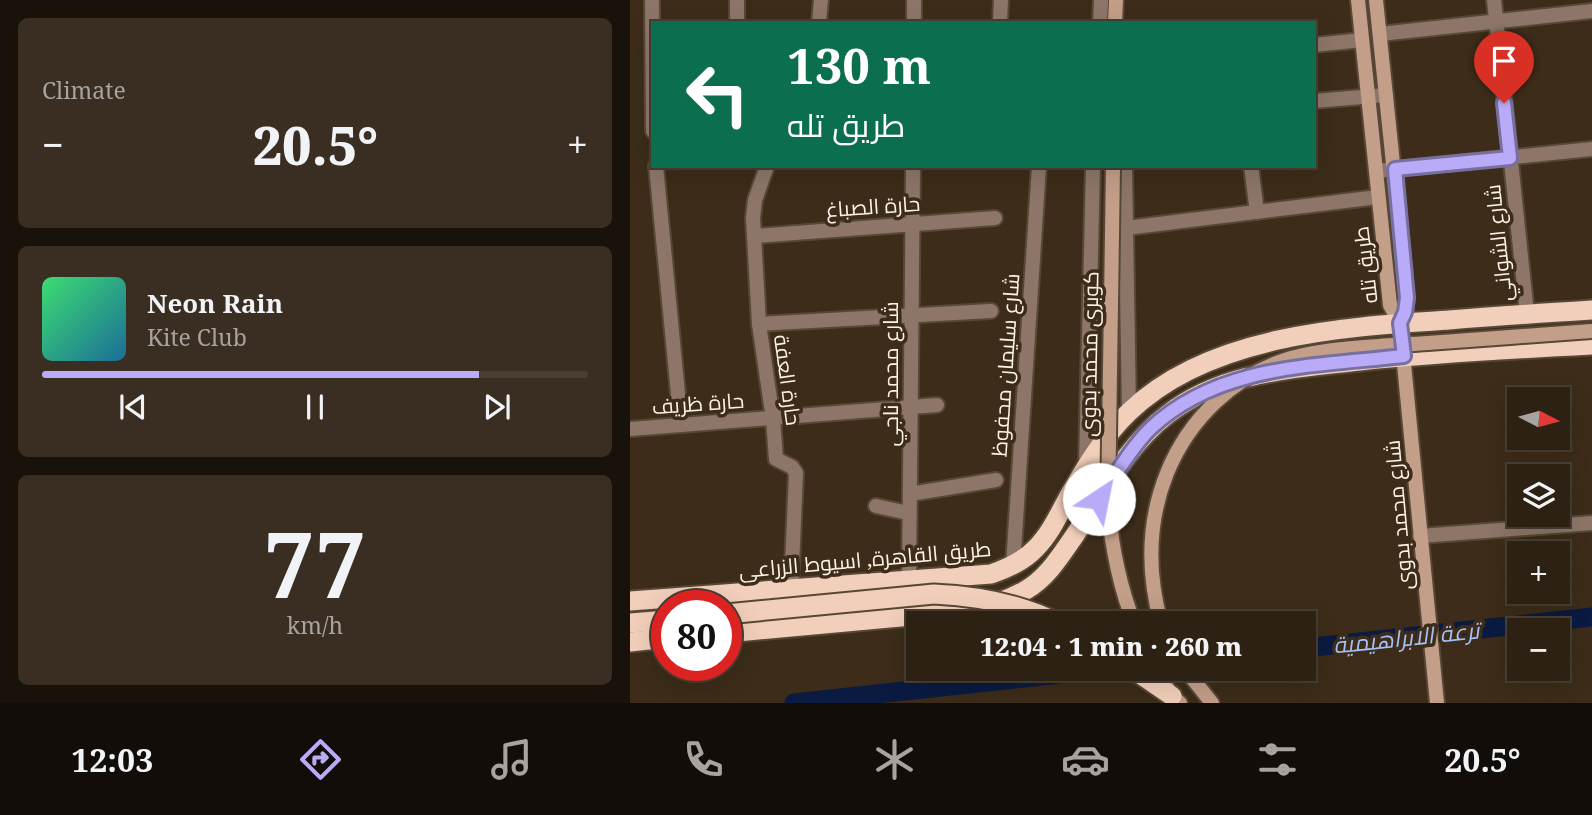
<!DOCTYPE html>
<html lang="en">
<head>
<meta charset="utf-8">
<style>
  :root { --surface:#2d2113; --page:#392e21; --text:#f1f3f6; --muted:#a7a3a0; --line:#483e33; --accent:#b9abf7 }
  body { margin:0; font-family:"Noto Serif",Cairo,serif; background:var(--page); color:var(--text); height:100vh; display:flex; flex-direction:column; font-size:26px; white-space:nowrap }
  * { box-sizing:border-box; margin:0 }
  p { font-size:23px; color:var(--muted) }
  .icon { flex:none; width:38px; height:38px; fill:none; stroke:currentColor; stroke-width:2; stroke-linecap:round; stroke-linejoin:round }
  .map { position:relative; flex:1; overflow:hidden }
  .drawer { display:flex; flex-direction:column; gap:18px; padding:18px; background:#19120a; width:630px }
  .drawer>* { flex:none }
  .guide { position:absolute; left:21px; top:21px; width:665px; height:147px; border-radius:0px; box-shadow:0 7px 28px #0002,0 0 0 2px var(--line); background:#0b6e4f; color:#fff; overflow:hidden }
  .needle { width:46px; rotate:96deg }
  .controls { position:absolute; left:877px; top:387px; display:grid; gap:14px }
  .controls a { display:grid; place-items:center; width:63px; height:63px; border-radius:0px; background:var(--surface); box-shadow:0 7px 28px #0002,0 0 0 2px var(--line); font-size:35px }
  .speed { position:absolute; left:21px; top:590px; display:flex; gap:14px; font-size:35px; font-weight:700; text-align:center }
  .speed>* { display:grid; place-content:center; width:91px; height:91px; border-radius:50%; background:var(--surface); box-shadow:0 7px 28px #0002,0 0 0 2px var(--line); line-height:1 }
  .speed .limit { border:10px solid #d22; background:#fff; color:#111 }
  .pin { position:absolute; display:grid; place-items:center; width:60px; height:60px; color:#fff; margin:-72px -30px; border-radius:50% 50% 50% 0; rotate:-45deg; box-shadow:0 0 7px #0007 }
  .pin .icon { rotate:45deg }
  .me { position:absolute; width:77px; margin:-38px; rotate:34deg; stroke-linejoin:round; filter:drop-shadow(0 0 5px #0008) }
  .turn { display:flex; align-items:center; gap:24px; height:147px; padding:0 21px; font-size:32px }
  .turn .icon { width:91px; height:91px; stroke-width:2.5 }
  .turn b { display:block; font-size:49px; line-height:60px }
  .big { font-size:52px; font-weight:800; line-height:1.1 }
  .drawer .widget { flex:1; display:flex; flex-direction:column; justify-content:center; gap:10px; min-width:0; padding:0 24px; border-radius:10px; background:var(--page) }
  .drawer .dial { align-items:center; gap:0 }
  .dial b { font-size:91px; line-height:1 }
  .song { display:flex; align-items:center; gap:21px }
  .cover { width:84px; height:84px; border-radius:10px; background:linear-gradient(135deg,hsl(140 70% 55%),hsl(200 70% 35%)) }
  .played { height:7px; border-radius:4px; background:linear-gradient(90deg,var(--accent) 80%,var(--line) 80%) }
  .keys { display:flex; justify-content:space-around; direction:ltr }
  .heat { display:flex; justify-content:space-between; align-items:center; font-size:38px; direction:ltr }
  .trip { position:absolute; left:276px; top:611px; width:410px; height:70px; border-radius:0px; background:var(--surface); box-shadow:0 7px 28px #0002,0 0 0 2px var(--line); font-weight:800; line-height:70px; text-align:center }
  .tabs { display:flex; height:112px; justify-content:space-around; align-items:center; background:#120d08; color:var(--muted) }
  .tabs .icon { width:49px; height:49px }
  .tabs .current { color:var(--accent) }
  .tabs b { font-size:32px; color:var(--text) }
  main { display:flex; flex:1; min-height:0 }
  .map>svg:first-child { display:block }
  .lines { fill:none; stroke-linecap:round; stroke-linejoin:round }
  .canal { stroke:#0a1a41; stroke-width:19 }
  .minor-casing { stroke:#574836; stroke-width:18 }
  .secondary-casing { stroke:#574836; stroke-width:18 }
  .trunk-casing { stroke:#574836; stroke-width:23 }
  .minor { stroke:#8d7669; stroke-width:14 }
  .secondary { stroke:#c39e89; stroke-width:14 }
  .trunk { stroke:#f2cfba; stroke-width:19 }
  .secondary-bridge-casing { stroke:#574836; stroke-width:18; stroke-linecap:butt }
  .trunk-bridge-casing { stroke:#574836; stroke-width:23; stroke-linecap:butt }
  .secondary-bridge { stroke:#c39e89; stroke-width:14 }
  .trunk-bridge { stroke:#f2cfba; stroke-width:19 }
  .route-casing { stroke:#786fa1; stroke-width:18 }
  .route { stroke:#b9abf7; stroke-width:12 }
  .labels { text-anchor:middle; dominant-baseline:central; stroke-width:7; stroke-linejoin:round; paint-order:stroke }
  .street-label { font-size:21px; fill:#fdf2e7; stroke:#3c2c19 }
  .water-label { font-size:23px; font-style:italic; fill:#a7c2fb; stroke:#3c2c19 }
</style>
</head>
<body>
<main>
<section class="drawer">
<div class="widget"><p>Climate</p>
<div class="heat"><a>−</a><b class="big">20.5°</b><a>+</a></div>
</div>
<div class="widget">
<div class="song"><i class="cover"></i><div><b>Neon Rain</b><p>Kite Club</p></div></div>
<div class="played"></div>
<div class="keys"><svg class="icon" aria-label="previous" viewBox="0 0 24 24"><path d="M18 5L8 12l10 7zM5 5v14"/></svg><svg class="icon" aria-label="pause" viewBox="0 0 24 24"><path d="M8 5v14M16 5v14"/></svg><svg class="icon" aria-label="next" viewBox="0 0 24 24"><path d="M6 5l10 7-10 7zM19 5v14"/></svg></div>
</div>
<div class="widget dial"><b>77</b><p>km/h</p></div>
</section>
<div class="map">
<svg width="962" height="703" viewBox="0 0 962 703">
  <rect width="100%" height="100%" fill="#3c2c19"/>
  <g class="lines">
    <g class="canal">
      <polyline points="674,648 962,617"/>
      <polyline points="164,703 486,668"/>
    </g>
    <defs>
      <g id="minor">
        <polyline points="22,0 23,131"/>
        <polyline points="864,0 897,314"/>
        <polyline points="107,23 107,0"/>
        <polyline points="189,23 191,0"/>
        <polyline points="284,23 284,0"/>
        <polyline points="370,23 371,0"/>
        <polyline points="470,23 471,0"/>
        <polyline points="750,34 962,11"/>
        <polyline points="684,45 732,40"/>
        <polyline points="684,101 756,95"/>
        <polyline points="26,166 51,425"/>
        <polyline points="137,166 125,200 123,218 129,324 143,419 146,459 162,467 166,473 161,590"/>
        <polyline points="495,166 499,412"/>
        <polyline points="621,166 627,212"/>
        <polyline points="746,171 962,149"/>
        <polyline points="496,228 748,197"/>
        <polyline points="124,236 365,218"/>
        <polyline points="129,324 361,311"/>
        <polyline points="0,429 307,405"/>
        <polyline points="456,465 463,166"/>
        <polyline points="280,494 366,480"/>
        <polyline points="246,506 278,513"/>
        <polyline points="790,536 962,523"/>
        <polyline points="383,566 409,166"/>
        <polyline points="279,581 283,166"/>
      </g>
      <g id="secondary">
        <polyline points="728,0 760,305 770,323"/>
        <polyline points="746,0 777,298 775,312 770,323"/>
        <polyline points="485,23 486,0"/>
        <polyline points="770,323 807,703"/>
        <polyline points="525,668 542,696 550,703"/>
        <polyline points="554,668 582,703"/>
      </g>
      <g id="trunk">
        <path d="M0 601 361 574C378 568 394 561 406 548 421 533 430 512 440 494 457 465 474 436 499 412 578 335 714 327 819 320 867 316 914 313 962 310"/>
        <polyline points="0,623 37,620"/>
        <path d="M96 633 336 611C358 606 377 601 396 590 418 577 431 555 445 535 472 494 498 444 538 414 594 371 663 369 729 361 807 353 884 349 962 345"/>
        <polyline points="0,642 37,638"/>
        <polyline points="501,668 542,696"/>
      </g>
    </defs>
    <use href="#minor" class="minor-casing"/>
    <use href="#secondary" class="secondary-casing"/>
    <use href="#trunk" class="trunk-casing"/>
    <use href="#minor" class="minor"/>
    <use href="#secondary" class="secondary"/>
    <use href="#trunk" class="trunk"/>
    <defs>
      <g id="secondary-bridge">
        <path d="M483 166 478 507C482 548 489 585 504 623"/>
        <path d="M531 623C517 572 517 523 537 473 559 419 604 375 661 358 702 347 755 346 798 343 853 339 907 335 962 331"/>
      </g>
      <path id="trunk-bridge" d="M96 614 304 594C347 596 389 603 428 623"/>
    </defs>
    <use href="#secondary-bridge" class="secondary-bridge-casing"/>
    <use href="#trunk-bridge" class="trunk-bridge-casing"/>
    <use href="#secondary-bridge" class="secondary-bridge"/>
    <use href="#trunk-bridge" class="trunk-bridge"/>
  </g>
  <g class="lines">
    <defs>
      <path id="route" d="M469 499C485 476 500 449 520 429 588 364 687 366 774 356L770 323 775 312 777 298 765 169 880 158 874 103"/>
    </defs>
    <use href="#route" class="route-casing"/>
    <use href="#route" class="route"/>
  </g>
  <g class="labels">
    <g class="street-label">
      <text transform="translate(243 206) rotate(-4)">حارة الصباغ</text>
      <text transform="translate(868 243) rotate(-96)">شارع الشواني</text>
      <text transform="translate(735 265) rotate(-97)">طريق تله</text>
      <text transform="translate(459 354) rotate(-89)">كوبرى محمد بدوى</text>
      <text transform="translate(375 365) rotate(-86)">شارع سليمان محفوظ</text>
      <text transform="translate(260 374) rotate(-90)">شارع محمد ناجي</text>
      <text transform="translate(158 380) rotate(82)">حارة العفة</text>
      <text transform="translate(68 403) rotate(-4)">حارة ظريف</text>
      <text transform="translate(768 515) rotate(-95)">شارع محمد بدوى</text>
      <text transform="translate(235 559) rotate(-5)">طريق القاهرة, اسيوط الزراعى</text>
    </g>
    <g class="water-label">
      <text transform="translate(776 637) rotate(-6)">ترعة الابراهيمية</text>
    </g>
  </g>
</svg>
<div class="controls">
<a><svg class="needle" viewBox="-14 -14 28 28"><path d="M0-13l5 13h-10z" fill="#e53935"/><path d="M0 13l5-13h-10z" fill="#a7a3a0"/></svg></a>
<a><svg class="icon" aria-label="layers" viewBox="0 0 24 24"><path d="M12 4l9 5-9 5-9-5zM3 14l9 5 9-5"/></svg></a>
<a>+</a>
<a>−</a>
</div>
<div class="speed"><div class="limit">80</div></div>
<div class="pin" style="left:874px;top:103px;background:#d93025"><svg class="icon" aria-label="arrive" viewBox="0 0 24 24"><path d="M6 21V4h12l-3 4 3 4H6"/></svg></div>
<svg class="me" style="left:469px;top:499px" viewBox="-20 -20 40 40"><circle r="19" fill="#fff"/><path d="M0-13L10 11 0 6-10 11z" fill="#b9abf7"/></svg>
<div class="trip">12:04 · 1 min · 260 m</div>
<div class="guide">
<div class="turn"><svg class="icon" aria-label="left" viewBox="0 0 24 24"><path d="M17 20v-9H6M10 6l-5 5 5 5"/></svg><div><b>130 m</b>طريق تله</div></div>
</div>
</div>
</main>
<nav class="tabs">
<b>12:03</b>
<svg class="icon current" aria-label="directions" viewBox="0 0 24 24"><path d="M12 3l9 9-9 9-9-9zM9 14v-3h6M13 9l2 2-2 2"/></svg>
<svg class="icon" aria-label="music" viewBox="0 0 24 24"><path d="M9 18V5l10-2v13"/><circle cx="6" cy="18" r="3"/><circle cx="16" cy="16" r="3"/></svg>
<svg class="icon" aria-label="phone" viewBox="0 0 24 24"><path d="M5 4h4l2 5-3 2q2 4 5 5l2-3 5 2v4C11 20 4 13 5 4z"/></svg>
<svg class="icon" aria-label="climate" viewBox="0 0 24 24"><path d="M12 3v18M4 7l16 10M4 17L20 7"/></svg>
<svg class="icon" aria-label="car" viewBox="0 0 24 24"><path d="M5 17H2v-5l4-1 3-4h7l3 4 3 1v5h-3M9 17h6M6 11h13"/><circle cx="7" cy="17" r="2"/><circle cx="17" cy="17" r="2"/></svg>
<svg class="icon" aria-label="filters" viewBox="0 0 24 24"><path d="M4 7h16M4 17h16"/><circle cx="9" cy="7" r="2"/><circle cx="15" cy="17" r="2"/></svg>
<b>20.5°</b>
</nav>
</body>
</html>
